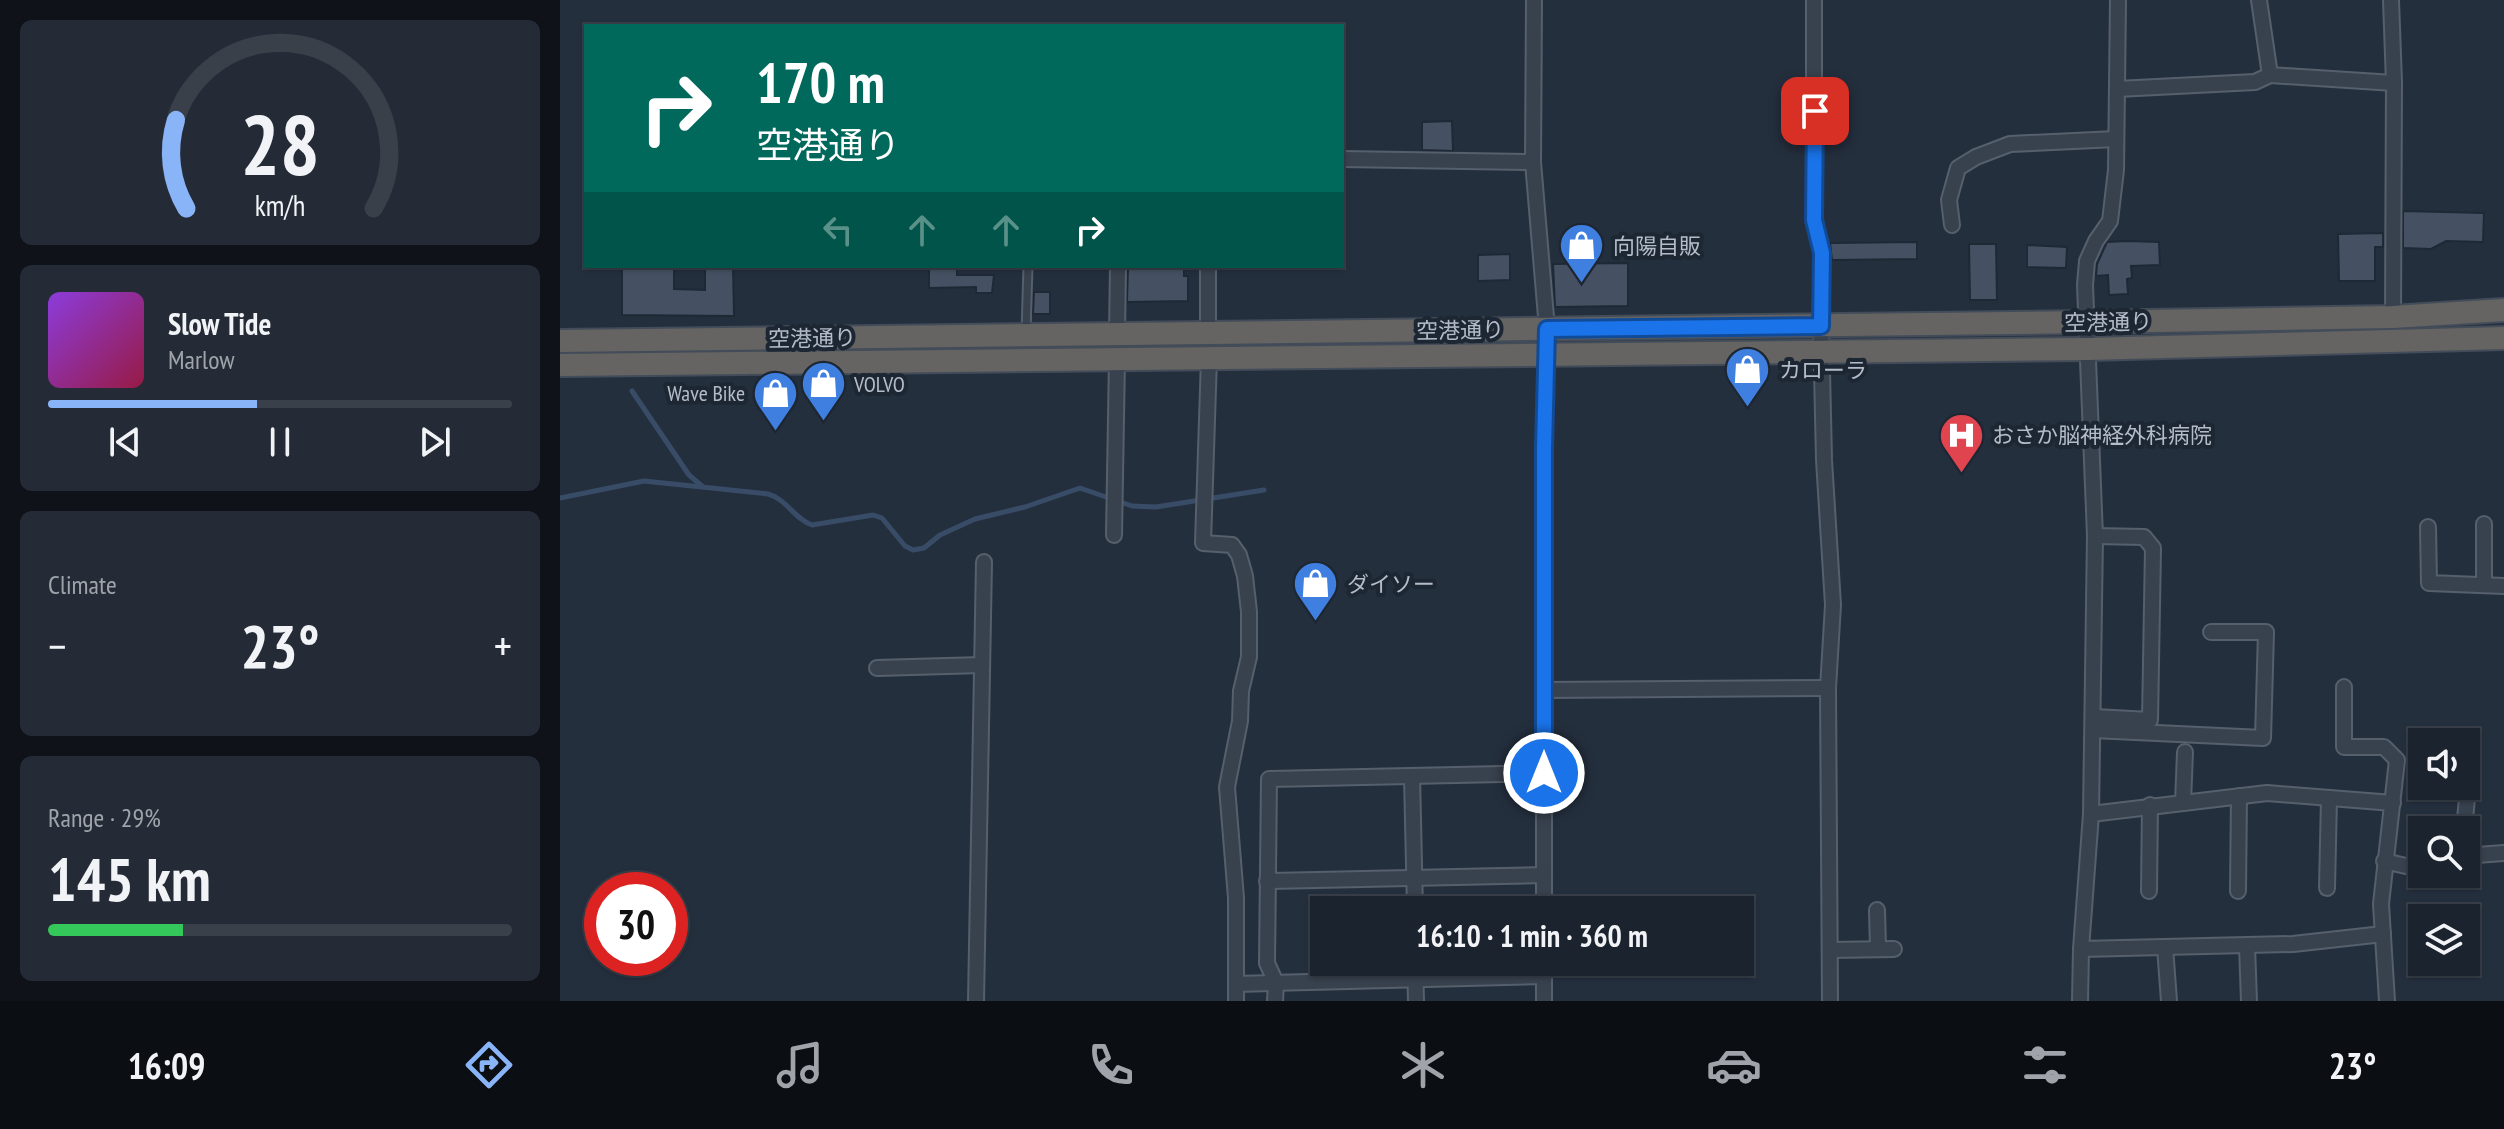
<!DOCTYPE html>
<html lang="en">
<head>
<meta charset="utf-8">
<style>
  :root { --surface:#1b232e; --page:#242b36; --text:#f1f3f6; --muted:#a0a4aa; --line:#39404a; --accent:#8ab4f8 }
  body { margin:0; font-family:"PT Sans Narrow","Noto Sans JP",sans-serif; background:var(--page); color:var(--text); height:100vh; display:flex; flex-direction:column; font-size:30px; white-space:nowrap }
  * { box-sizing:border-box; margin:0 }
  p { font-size:26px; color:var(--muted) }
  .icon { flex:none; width:44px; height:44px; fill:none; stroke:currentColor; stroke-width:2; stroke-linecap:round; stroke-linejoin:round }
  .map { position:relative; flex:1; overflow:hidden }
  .drawer { display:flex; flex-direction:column; gap:20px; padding:20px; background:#0f1319; width:560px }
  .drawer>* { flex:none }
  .guide { position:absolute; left:24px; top:24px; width:760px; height:244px; border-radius:0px; box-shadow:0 2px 6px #0004,0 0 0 2px var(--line); background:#00695c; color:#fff; overflow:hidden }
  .tools { position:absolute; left:1848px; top:728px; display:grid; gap:16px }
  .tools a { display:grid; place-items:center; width:72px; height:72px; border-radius:0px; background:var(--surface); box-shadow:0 2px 6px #0004,0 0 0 2px var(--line); font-size:40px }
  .speed { position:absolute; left:24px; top:872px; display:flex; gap:16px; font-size:40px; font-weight:700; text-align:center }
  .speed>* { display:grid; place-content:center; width:104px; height:104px; border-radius:50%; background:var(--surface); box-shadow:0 2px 6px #0004,0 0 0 2px var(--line); line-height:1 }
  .speed .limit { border:12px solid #d22; background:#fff; color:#111 }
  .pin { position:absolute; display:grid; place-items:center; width:68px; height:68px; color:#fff; margin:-34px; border-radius:16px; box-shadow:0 4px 12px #0006 }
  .me { position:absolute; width:88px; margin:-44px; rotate:0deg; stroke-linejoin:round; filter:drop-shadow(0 0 6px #0008) }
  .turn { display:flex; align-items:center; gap:28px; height:168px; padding:0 40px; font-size:36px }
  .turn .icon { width:104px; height:104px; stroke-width:2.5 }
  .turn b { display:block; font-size:56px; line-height:68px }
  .lanes { display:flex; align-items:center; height:76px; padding:0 40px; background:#0003; justify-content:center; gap:40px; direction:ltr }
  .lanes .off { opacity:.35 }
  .big { font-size:60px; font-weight:600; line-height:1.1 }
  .drawer .widget { flex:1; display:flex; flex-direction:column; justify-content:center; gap:12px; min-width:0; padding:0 28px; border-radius:12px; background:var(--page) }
  .drawer .dial { align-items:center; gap:0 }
  .dial svg { height:208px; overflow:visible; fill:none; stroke:var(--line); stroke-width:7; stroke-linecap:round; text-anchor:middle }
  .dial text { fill:var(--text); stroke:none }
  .song { display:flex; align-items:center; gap:24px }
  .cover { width:96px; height:96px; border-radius:12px; background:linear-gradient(135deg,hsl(270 70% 55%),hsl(340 70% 35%)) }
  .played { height:8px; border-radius:4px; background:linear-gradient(90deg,var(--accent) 45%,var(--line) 45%) }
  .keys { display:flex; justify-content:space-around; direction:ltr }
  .heat { display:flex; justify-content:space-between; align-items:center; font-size:44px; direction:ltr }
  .charge { height:12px; border-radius:6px; background:linear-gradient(90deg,#34c759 29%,var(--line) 0) }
  .trip { position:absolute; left:750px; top:896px; width:444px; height:80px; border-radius:0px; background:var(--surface); box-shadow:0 2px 6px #0004,0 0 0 2px var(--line); font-weight:600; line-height:80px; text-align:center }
  .dock { display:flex; height:128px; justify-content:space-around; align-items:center; background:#0b0e12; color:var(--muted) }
  .dock .icon { width:56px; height:56px }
  .dock .active { color:var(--accent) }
  .dock b { font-size:36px; color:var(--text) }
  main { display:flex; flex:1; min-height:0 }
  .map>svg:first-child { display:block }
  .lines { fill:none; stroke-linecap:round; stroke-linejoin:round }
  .stream { stroke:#394c67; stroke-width:5 }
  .building { fill:#455162; stroke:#1f2835; stroke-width:2 }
  .service-casing { stroke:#565f6c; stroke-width:11 }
  .minor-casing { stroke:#565f6c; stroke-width:18 }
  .trunk-casing { stroke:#434c59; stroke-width:26 }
  .service { stroke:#38414e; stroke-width:7 }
  .minor { stroke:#38414e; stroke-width:14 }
  .trunk { stroke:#656462; stroke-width:22 }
  .route-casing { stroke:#114b97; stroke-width:20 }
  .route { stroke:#1a73e8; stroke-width:14 }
  .labels { text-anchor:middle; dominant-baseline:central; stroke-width:8; stroke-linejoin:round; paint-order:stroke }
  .poi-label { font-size:22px; fill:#b4bcc9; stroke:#1d2633; text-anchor:start }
  .street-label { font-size:22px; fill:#b4bcc9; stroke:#1d2633 }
</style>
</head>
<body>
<main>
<section class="drawer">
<div class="widget dial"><svg viewBox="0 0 100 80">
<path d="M14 69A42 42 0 1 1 86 69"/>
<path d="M14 69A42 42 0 0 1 10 35" stroke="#8ab4f8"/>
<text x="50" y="56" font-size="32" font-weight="700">28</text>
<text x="50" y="72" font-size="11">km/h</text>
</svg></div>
<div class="widget">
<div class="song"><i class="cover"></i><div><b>Slow Tide</b><p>Marlow</p></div></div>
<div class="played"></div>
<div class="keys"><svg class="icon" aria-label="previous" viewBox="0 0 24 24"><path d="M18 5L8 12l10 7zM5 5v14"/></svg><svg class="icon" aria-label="pause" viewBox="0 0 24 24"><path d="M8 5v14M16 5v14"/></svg><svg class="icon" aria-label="next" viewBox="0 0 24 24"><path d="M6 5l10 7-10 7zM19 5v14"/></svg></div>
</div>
<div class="widget"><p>Climate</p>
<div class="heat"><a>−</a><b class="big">23°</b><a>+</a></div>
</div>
<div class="widget"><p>Range · 29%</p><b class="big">145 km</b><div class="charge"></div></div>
</section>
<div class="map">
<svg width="1944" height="1001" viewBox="0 0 1944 1001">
  <rect width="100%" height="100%" fill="#242f3e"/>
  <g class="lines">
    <g class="stream">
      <polyline points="72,391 129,475 142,486"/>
      <path d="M0 498 84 481 208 494C227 499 234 519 252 525L313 515 322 518 345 546 353 550 364 548 380 535 415 519 465 507 520 488 572 506 596 507 704 490"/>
    </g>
  </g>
  <g class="building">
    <polygon points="892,121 893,151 862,150 862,122"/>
    <polygon points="1843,211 1924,213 1923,242 1886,241 1871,249 1843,248"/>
    <polygon points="1823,233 1823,247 1815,247 1815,281 1779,281 1778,234"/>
    <polygon points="1567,241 1599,242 1600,265 1571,266 1572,278 1567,279 1568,294 1549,295 1548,275 1536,276 1537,264 1547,242"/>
    <polygon points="1357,242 1357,259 1272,260 1270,243"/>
    <polygon points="1409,244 1436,244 1437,300 1410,300"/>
    <polygon points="1467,245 1507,247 1506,268 1467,267"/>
    <polygon points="950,254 950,280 918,281 918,255"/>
    <polygon points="1068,263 1068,306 995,307 993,264"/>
    <polygon points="62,266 114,266 114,289 145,290 145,266 173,266 174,316 62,315"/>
    <polygon points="369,266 397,266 397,275 434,275 432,293 416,293 416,287 369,288"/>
    <polygon points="568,267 624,267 624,276 628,276 628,301 567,302"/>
    <polygon points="474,292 490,292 490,314 473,314"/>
  </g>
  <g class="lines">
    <defs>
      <polyline id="service" points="466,333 468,266"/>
      <g id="minor">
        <polyline points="974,0 973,162 987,329 984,449 984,910"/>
        <polyline points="1254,0 1254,220 1262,253 1261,326 1264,460 1273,605 1268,688 1270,1001"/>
        <polyline points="1699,0 1710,75 1834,83"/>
        <polyline points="1831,0 1834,83 1833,317"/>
        <polyline points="1557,89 1695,82 1710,75"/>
        <polyline points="782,159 973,162"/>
        <polyline points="1392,225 1389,200 1398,168 1416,157 1450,144 1556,139"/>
        <polyline points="648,333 648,266"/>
        <polyline points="557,334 558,266"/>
        <polyline points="649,358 643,543 672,545 679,555 685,576 689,612 689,657 681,691 680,721 667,787 676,898 676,1001"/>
        <polyline points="1868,527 1869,583 1944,586"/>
        <polyline points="554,535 557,359"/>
        <polyline points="1924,585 1924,524"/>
        <polyline points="317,668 422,665"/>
        <polyline points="1784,687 1784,747 1824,747 1837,760 1821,904 1827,1001"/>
        <polyline points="984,690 1268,688"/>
        <polyline points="1534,717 1590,720 1593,548 1584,537 1535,536"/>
        <polyline points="1533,730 1703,738 1706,632 1651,632"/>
        <polyline points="852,776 855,910"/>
        <polyline points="1623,803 1625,752"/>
        <polyline points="1531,814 1707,793 1833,803"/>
        <polyline points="1904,830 1907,798"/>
        <polyline points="1906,860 1917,855 1944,853"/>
        <polyline points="1824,861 1846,866 1862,867"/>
        <polyline points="707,881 984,875"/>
        <polyline points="1767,888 1769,798"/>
        <polyline points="1589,891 1590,805"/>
        <polyline points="1678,891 1679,796"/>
        <polyline points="1317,910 1318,949"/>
        <polyline points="1687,946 1689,1001"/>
        <polyline points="1605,947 1609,1001"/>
        <polyline points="1521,949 1733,944 1823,934"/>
        <polyline points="1270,950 1334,949"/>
        <polyline points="855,962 856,1001"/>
        <polyline points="984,966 984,1001"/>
        <polyline points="984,967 1064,969"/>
        <polyline points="676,984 984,976"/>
        <polyline points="416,1001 424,562"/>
        <polyline points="715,1001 716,983 707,963 709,779 984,773"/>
        <polyline points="1520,1001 1521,949 1531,814 1535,536 1525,285 1527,261 1536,241 1550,221 1556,170 1558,0"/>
      </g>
      <g id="trunk">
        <polyline points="0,341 1528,322 1833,317 1944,310"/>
        <polyline points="0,365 1528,349 1944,338"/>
      </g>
    </defs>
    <use href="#service" class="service-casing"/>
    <use href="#minor" class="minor-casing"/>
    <use href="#trunk" class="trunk-casing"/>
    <use href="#service" class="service"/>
    <use href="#minor" class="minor"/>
    <use href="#trunk" class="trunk"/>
  </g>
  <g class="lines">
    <defs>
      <polyline id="route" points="984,773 984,449 987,329 1261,326 1262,253 1254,220 1255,111"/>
    </defs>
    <use href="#route" class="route-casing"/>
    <use href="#route" class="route"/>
  </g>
  <defs>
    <symbol id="shop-pin" viewBox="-11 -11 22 30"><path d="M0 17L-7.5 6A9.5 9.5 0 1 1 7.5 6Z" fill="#3f7fe0" stroke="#1d2633"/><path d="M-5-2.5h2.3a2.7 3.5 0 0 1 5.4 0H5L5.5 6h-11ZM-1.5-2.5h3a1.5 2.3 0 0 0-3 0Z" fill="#fff"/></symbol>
    <symbol id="hospital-pin" viewBox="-11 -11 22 30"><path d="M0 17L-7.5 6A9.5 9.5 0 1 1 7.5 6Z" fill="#e0444e" stroke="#1d2633"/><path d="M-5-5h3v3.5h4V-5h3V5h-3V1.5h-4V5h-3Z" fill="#fff"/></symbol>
  </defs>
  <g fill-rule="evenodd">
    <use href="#shop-pin" x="996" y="220" width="51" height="69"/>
    <use href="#shop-pin" x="1162" y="344" width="51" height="69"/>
    <use href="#shop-pin" x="238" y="358" width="51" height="69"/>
    <use href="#shop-pin" x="190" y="368" width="51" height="69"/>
    <use href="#hospital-pin" x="1376" y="410" width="51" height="69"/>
    <use href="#shop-pin" x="730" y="558" width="51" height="69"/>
  </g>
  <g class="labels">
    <g class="poi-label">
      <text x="1053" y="246">向陽自販</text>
      <text x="1219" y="370">カローラ</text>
      <text x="294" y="384">VOLVO</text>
      <text x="185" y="393" text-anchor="end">Wave Bike</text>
      <text x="1432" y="435">おさか脳神経外科病院</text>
      <text x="787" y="584">ダイソー</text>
    </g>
    <g class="street-label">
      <text transform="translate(1548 322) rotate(-1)">空港通り</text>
      <text transform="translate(900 330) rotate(-1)">空港通り</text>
      <text transform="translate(252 338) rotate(-1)">空港通り</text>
    </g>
  </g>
</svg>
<div class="tools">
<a><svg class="icon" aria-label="sound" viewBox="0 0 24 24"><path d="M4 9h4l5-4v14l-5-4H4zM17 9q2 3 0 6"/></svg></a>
<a><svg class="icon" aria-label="search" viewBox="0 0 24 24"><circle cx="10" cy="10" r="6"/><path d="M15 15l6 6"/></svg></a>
<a><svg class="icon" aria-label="layers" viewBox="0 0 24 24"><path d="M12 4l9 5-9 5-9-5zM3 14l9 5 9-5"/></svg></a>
</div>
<div class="speed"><div class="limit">30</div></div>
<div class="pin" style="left:1255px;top:111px;background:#d93025"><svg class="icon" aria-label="arrive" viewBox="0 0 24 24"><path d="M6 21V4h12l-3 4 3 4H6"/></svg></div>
<svg class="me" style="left:984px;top:773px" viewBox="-20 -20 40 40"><circle r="17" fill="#1a73e8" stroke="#fff" stroke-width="3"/><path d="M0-11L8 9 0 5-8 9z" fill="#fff"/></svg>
<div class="trip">16:10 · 1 min · 360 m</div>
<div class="guide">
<div class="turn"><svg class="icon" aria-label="right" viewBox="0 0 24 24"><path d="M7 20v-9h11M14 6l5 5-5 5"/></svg><div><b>170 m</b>空港通り</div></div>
<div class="lanes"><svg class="icon off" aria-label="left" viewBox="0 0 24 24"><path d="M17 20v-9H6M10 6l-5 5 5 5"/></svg><svg class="icon off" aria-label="ahead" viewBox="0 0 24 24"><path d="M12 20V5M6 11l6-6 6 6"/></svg><svg class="icon off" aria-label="ahead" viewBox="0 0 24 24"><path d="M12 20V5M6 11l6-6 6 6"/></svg><svg class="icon" aria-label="right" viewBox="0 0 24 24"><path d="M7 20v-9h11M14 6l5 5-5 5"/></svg></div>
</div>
</div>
</main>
<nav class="dock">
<b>16:09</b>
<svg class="icon active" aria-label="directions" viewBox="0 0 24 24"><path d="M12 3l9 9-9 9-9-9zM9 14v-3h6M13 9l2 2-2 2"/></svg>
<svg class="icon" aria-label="music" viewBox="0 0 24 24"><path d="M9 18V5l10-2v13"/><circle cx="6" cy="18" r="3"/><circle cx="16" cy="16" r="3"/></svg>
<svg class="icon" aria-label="phone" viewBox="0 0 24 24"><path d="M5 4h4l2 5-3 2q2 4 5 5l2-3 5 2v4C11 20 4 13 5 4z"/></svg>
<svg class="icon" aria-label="climate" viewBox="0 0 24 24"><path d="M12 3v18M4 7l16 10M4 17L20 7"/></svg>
<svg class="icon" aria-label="car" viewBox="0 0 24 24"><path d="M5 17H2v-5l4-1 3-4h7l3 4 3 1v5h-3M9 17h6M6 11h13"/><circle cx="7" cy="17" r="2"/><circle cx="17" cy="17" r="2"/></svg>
<svg class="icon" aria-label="filters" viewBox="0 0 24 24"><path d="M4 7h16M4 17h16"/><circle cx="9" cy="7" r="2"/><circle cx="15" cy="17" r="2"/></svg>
<b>23°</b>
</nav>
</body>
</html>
